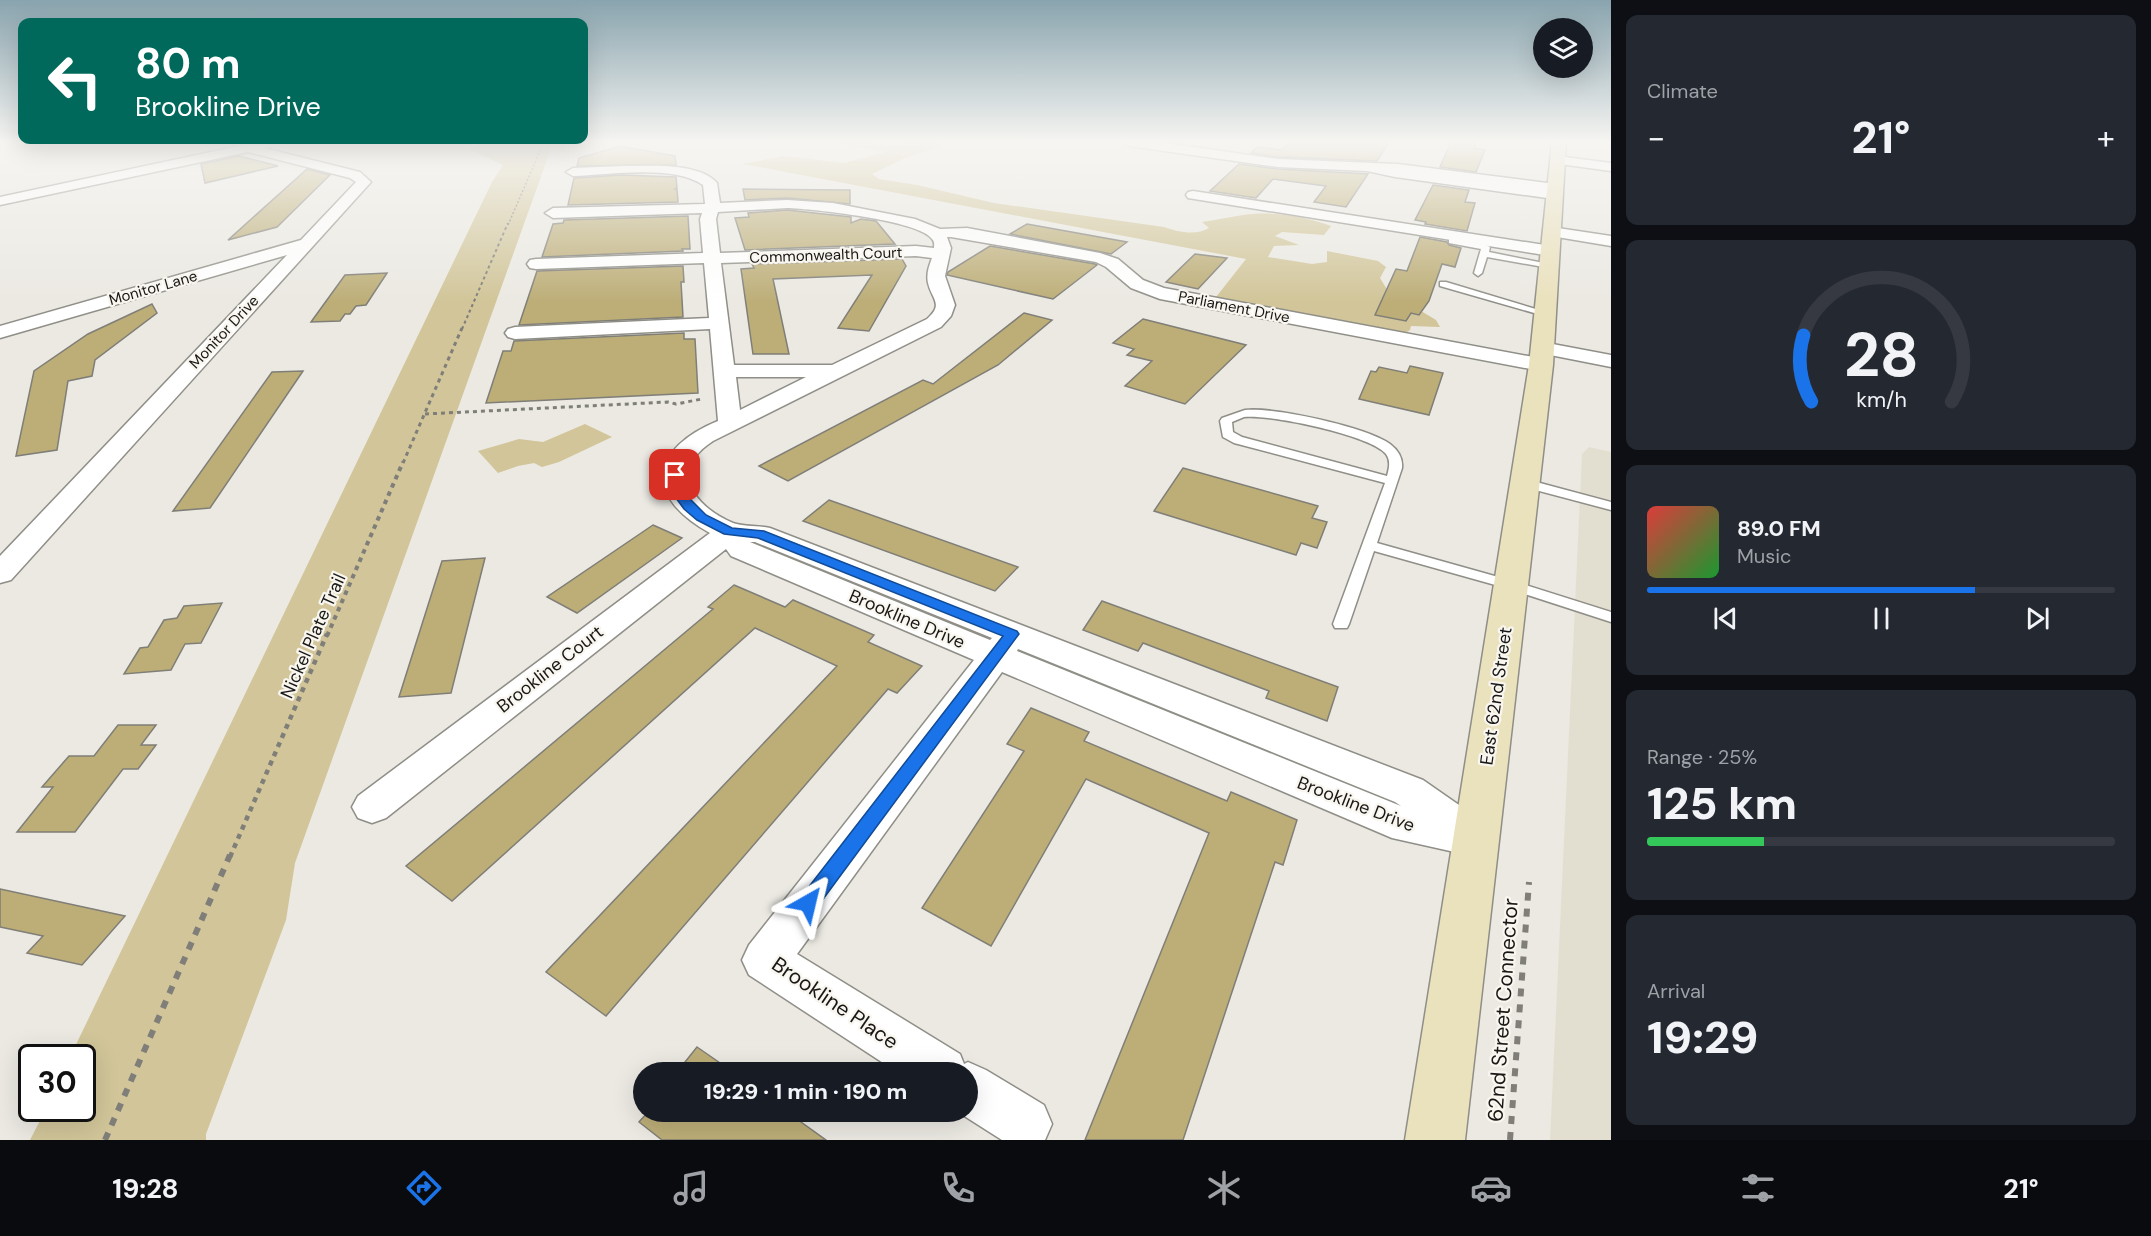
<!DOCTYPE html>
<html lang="en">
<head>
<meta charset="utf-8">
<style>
  :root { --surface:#171b24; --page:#242831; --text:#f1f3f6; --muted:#9ea1a6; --line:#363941; --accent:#1a73e8 }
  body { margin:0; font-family:"DM Sans",sans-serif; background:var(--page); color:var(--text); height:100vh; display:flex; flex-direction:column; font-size:22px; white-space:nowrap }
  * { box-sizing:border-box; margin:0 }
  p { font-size:20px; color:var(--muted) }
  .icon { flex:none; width:33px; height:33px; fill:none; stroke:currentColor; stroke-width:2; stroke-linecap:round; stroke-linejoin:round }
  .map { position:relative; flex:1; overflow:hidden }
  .side { display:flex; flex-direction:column; gap:15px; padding:15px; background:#0d0f14; width:540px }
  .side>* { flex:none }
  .hud { position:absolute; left:18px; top:18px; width:570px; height:126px; border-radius:12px; box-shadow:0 6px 24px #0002; background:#00695c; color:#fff; overflow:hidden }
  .tools { position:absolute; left:1533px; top:18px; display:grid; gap:12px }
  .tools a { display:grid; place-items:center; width:60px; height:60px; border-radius:50%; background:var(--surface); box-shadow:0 6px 24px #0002; font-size:30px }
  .speed { position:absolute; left:18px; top:1044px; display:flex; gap:12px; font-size:30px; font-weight:700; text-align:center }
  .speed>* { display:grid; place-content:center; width:78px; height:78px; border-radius:50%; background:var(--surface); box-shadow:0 6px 24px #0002; line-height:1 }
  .speed .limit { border:3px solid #111; border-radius:9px; background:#fff; color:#111 }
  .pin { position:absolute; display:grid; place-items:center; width:51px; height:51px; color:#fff; margin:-26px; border-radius:12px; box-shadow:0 3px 9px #0006 }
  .me { position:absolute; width:66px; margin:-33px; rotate:37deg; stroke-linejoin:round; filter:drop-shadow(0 0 4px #0008) }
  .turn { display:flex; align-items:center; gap:21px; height:126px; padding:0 18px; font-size:27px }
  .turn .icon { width:78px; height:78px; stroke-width:2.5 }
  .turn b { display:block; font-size:42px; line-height:51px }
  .big { font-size:45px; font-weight:800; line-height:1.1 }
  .side .widget { flex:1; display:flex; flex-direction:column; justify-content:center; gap:9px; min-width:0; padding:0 21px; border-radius:12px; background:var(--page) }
  .side .dial { align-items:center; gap:0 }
  .dial svg { height:156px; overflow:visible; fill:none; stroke:var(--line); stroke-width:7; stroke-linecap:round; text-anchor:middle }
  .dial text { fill:var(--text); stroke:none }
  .song { display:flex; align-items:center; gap:18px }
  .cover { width:72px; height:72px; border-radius:9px; background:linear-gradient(135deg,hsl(0 70% 55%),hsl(130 70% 35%)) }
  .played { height:6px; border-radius:3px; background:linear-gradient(90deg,var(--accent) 70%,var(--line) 70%) }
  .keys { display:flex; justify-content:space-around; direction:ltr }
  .heat { display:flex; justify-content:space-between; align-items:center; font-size:33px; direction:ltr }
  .charge { height:9px; border-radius:4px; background:linear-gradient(90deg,#34c759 25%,var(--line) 0) }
  .trip { position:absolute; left:633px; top:1062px; width:345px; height:60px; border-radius:30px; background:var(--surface); box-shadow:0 6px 24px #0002; font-weight:800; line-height:60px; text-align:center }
  .tabs { display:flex; height:96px; justify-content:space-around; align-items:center; background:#090b0e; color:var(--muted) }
  .tabs .icon { width:42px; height:42px }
  .tabs .current { color:var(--accent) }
  .tabs b { font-size:27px; color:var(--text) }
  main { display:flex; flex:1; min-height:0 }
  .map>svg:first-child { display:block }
  .built { fill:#e3dfd0 }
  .green { fill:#d1c599 }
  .building { fill:#bdae78; stroke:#7f7e77; stroke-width:1.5 }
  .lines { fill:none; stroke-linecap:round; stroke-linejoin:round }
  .lane-casing { stroke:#8f8e87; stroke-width:3 }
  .street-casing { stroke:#8f8e87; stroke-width:3 }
  .secondary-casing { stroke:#8f8e87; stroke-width:3 }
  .path-far5 { stroke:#7f7e79; stroke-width:1.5; stroke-dasharray:2 2; stroke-linecap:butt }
  .path-far4 { stroke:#7f7e79; stroke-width:2; stroke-dasharray:3 3; stroke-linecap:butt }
  .path-far3 { stroke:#7f7e79; stroke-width:3; stroke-dasharray:4 4; stroke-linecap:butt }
  .path-far2 { stroke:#7f7e79; stroke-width:4; stroke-dasharray:4.5 4.5; stroke-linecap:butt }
  .path-far1 { stroke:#7f7e79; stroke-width:4.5; stroke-dasharray:5 5; stroke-linecap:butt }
  .path { stroke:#7f7e79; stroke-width:6; stroke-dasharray:8 8; stroke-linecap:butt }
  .lane { fill:#fff; fill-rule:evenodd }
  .street { fill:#fff; fill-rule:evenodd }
  .secondary { fill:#eae1bd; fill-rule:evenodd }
  .route { fill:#1a73e8; stroke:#114b97; stroke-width:1.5 }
  .labels { text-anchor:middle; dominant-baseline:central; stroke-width:4.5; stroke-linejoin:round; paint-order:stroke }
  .far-street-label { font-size:15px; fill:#181715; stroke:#f8f6ef }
  .street-label { font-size:18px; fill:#181715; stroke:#f8f6ef }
  .near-street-label { font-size:21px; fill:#181715; stroke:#f8f6ef }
</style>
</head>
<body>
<main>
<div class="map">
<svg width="1611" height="1140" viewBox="0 0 1611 1140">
  <rect width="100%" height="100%" fill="#ebe9e2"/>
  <polygon class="built" points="1589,447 1611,452 1611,1140 1550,1140 1582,454"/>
  <g class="green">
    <path d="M864 142 898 146 901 143H944L942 146 903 159 872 174 879 179 917 185 994 203 1164 227C1178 232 1196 236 1209 228L1202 222C1219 220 1236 215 1253 214 1278 212 1307 217 1331 226L1324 235 1282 232 1275 236 1299 245 1274 246 1268 257 1312 264 1327 262V251L1378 261 1386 267 1380 278 1388 291 1436 320 1440 327 1411 326 1410 330 1393 341 1209 306 1246 259 743 164 783 156 844 163 886 152 834 143Z"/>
    <polygon points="482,143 553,143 295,863 286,920 206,1134 206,1140 30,1140 46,1109 82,1108 82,1058 70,1057 492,182 503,165 469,149"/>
    <polygon points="585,424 612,437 559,462 542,467 534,463 518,466 498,473 478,451 519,439 543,442"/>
  </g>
  <g class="building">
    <polygon points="1289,142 1389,142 1377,161 1278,157 1251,153 1257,147 1281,150"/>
    <polygon points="1451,142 1476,142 1474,148 1485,150 1476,172 1440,167"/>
    <polygon points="620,146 675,156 676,165 577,166 579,158"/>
    <polygon points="239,156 278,166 205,183 201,164"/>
    <polygon points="1239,164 1278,169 1368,174 1346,207 1314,202 1326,186 1273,179 1256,198 1210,191"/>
    <polygon points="307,169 330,175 277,227 228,240"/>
    <polygon points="622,175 676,177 677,188 674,189 677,189 678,202 568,205 574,178"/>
    <polygon points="1433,185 1469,190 1465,202 1475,203 1467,231 1425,224 1426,222 1415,220"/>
    <polygon points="743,189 850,190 850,204 787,198 745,200"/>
    <polygon points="787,210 851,217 851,223 861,219 876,221 895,244 745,250 735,218 749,217 748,213"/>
    <polygon points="688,216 690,249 682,249 683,251 542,257 553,224 563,223 564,220"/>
    <polygon points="1027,224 1127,242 1111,254 1010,234"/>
    <polygon points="1420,237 1447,242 1449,245 1461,248 1455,267 1442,264 1429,301 1419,315 1411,313 1406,321 1375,315 1396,269 1407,271"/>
    <polygon points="990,246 1095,264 1097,265 1053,299 947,275 948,272"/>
    <polygon points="1195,254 1227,258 1198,289 1166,282"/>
    <polygon points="902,259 906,266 869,331 838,328 872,275 773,279 789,354 753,354 741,269 754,268 752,264"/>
    <polygon points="683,266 684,282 681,282 683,317 519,325 537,271"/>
    <polygon points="387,273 366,305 356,306 350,314 345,314 340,321 311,322 345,275"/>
    <polygon points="152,304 157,313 95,360 92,376 68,381 57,450 16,456 34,371 88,334"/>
    <polygon points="1024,313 1052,320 998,365 788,481 759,466 923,380 933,384"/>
    <polygon points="1143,319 1246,345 1185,404 1125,386 1152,361 1127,355 1134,349 1113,343"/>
    <polygon points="684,333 684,339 695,339 698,393 486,403 503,351 511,351 514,341"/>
    <polygon points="1410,366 1443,373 1429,415 1359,399 1371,371 1376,372 1379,367 1407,373"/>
    <polygon points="303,371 210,508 173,511 272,372"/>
    <polygon points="1183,468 1318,506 1312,518 1327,522 1317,548 1301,543 1296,555 1154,511"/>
    <polygon points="829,500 1018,567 995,591 803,521"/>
    <polygon points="653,525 682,538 577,613 547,597"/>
    <polygon points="485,558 451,693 399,697 442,561"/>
    <polygon points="734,585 785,607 793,600 874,635 868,642 922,666 897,693 888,689 606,1016 546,972 837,666 755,628 452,901 406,866 713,609 708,607"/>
    <polygon points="1102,601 1338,687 1327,721 1266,698 1269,691 1143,643 1138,651 1083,630"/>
    <polygon points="222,603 201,643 185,644 171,670 124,674 140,648 148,647 164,620 177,618 184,606"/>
    <polygon points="1031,708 1089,732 1084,741 1227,801 1231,792 1297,820 1283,865 1275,862 1183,1140 1085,1140 1209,833 1086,779 991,946 922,908 1024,751 1007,744"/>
    <polygon points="118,725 156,725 141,745 156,745 138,769 123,769 75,832 17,832 53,787 42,787 69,756 94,756"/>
    <polygon points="0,889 125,916 82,965 27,953 43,936 0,927"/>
    <polygon points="697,1047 733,1072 677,1072"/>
    <polygon points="648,1112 787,1112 826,1140 662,1140 639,1122"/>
  </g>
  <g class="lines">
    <defs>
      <g id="lane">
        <polygon points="1449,239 1486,245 1490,247 1489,252 1553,265 1549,268 1487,257 1482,273 1478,276 1474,273 1481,249 1449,243"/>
        <polygon points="1440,282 1446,282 1549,313 1541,315 1440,286"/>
        <path d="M1245 410C1274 407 1366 427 1390 444 1398 450 1403 458 1402 468L1377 543 1516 582 1611 612V622L1506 588 1374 551 1349 624 1347 628H1335L1333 624 1385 483 1234 443 1223 437 1220 421 1222 418ZM1244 417C1268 414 1371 435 1386 454 1391 461 1389 468 1387 476L1242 437 1233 432 1232 422Z"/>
        <polygon points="1525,479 1611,502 1611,510 1520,486 1518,483"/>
      </g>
      <g id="street">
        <polygon points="257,142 272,142 271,147 264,148 360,172 371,182 11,580 0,583 0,556 287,255 0,338 0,326 301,240 356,182 350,178 248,152 0,205 0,197"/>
        <polygon points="1123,142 1159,142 1278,159 1398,164 1555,184 1562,188 1557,192 1561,195 1559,198 1554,199 1395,177 1367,171 1278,167 1129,146"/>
        <polygon points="1557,156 1611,163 1611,171 1552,163 1551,160"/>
        <path d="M624 166C650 166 699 162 717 183L720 203 787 200 833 203 915 219 940 229 967 228 1100 253 1118 259 1143 280 1164 288 1549 360 1552 365 1549 370 1541 371 1160 299 1131 288 1106 267 1096 262 951 237H947L951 248 945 276 955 305 951 316 941 327 713 441C668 470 693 506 733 523 744 527 758 525 770 528L1423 780 1492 828 1498 840 1492 852 1477 857 1392 838 1002 672 797 954 960 1054 964 1064 968 1062 986 1070 1044 1105 1052 1124 1045 1140H1002L958 1112H968V1072H897L749 975 742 960 749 945 974 660 731 556 726 549 386 818 372 823 358 818 352 807 358 796 710 533C643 496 650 449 718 421L710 329 515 339 508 337 505 333 508 329 515 327 709 318 704 263 536 269 530 268 527 264 530 260 536 259 703 253 700 219 702 213 553 218 545 213 553 208 705 204 703 185C673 164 609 175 573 176L566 172 573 168ZM787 208C812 209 919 220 932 239 935 242 934 245 934 248L916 246 720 253 716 219 718 212ZM916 256 932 258C929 266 926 274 928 283 932 300 944 304 927 319L832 365H734L721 263ZM736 377H806L740 410ZM750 542H755L992 638 990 640ZM1018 649 1395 802 1401 806 1017 651Z"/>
        <polygon points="1193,191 1551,246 1559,251 1551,256 1188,198 1186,195 1188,192"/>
        <polygon points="1551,227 1611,236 1611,246 1545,235 1543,232"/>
        <polygon points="1542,342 1611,355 1611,367 1535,352 1532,348 1535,344"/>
      </g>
      <polygon id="secondary" points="1552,142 1566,142 1553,365 1465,1140 1405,1140 1529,365"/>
    </defs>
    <use href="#lane" class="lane-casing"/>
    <use href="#street" class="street-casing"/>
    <use href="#secondary" class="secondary-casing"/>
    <polyline class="path-far5" points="508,225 544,142"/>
    <polyline class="path-far4" points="462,329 508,223"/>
    <g class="path-far3">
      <polyline points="425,414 668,402 676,404 702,399"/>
      <polyline points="403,463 462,328"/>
    </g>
    <polyline class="path-far2" points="327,636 403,462"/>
    <polyline class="path-far1" points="230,857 327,634"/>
    <g class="path">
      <polyline points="105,1140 230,855"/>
      <polyline points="1510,1140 1529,882"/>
    </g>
    <use href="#lane" class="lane"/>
    <use href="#street" class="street"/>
    <use href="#secondary" class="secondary"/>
  </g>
  <linearGradient id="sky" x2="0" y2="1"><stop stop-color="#89a4ae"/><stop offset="0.47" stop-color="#f6f5f2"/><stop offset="1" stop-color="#f6f5f2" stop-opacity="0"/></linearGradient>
  <rect width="1611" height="302" fill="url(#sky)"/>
  <polygon class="route" points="675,471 681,475 685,494 706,515 732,528 764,531 1017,631 1019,634 815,910 808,912 801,910 798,903 801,897 1003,636 758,538 724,534 697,520 684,509 673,494 670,475"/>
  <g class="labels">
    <g class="far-street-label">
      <text transform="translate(826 255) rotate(-2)">Commonwealth Court</text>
      <text transform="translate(153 288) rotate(-16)">Monitor Lane</text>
      <text transform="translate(1234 307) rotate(11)">Parliament Drive</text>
      <text transform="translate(224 332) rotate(-47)">Monitor Drive</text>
    </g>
    <g class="street-label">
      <text transform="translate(907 619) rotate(23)">Brookline Drive</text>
      <text transform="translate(313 636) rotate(-66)">Nickel Plate Trail</text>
      <text transform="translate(550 669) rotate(-38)">Brookline Court</text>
      <text transform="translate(1496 696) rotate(-82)">East 62nd Street</text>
      <text transform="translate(1356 804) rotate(21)">Brookline Drive</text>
    </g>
    <g class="near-street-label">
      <text transform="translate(835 1003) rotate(34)">Brookline Place</text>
      <text transform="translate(1503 1010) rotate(-86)">62nd Street Connector</text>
    </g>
  </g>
</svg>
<div class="tools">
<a><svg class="icon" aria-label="layers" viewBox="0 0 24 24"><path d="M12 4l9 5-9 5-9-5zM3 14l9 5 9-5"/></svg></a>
</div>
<div class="speed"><div class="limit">30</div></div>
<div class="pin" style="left:675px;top:475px;background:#d93025"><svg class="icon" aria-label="arrive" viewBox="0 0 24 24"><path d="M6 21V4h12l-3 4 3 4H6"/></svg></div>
<svg class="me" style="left:808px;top:903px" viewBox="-20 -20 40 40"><path d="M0-17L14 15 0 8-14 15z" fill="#1a73e8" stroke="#fff" stroke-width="4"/></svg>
<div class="trip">19:29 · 1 min · 190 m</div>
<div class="hud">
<div class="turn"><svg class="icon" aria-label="left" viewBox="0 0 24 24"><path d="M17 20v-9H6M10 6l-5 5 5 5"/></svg><div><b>80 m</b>Brookline Drive</div></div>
</div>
</div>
<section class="side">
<div class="widget"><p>Climate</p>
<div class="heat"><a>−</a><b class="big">21°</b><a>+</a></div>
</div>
<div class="widget dial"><svg viewBox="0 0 100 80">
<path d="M14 69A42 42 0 1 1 86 69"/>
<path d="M14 69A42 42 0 0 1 10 35" stroke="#1a73e8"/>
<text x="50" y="56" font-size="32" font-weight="700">28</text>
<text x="50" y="72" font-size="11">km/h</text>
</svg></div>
<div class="widget">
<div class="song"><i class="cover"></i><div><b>89.0 FM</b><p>Music</p></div></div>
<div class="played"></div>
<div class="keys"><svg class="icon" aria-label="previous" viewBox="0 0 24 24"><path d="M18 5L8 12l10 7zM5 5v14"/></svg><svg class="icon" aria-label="pause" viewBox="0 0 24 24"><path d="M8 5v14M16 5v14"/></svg><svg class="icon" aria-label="next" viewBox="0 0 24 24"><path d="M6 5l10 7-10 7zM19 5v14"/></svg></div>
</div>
<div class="widget"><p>Range · 25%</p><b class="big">125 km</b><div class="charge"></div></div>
<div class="widget"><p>Arrival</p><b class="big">19:29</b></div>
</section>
</main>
<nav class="tabs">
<b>19:28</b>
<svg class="icon current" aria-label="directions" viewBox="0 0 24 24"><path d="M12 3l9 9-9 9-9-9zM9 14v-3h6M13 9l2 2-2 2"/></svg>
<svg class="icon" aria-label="music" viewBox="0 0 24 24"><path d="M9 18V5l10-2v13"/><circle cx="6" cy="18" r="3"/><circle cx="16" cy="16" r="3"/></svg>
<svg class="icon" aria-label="phone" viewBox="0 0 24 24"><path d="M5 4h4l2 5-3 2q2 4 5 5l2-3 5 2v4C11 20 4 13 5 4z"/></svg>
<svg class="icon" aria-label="climate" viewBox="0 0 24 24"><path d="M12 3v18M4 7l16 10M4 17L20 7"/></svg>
<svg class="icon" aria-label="car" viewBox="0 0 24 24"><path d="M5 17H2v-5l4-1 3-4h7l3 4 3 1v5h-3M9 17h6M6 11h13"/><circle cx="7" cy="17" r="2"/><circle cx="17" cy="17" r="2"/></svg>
<svg class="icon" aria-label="filters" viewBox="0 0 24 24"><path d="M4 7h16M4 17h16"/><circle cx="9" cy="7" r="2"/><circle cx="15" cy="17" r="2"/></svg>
<b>21°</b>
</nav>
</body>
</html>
